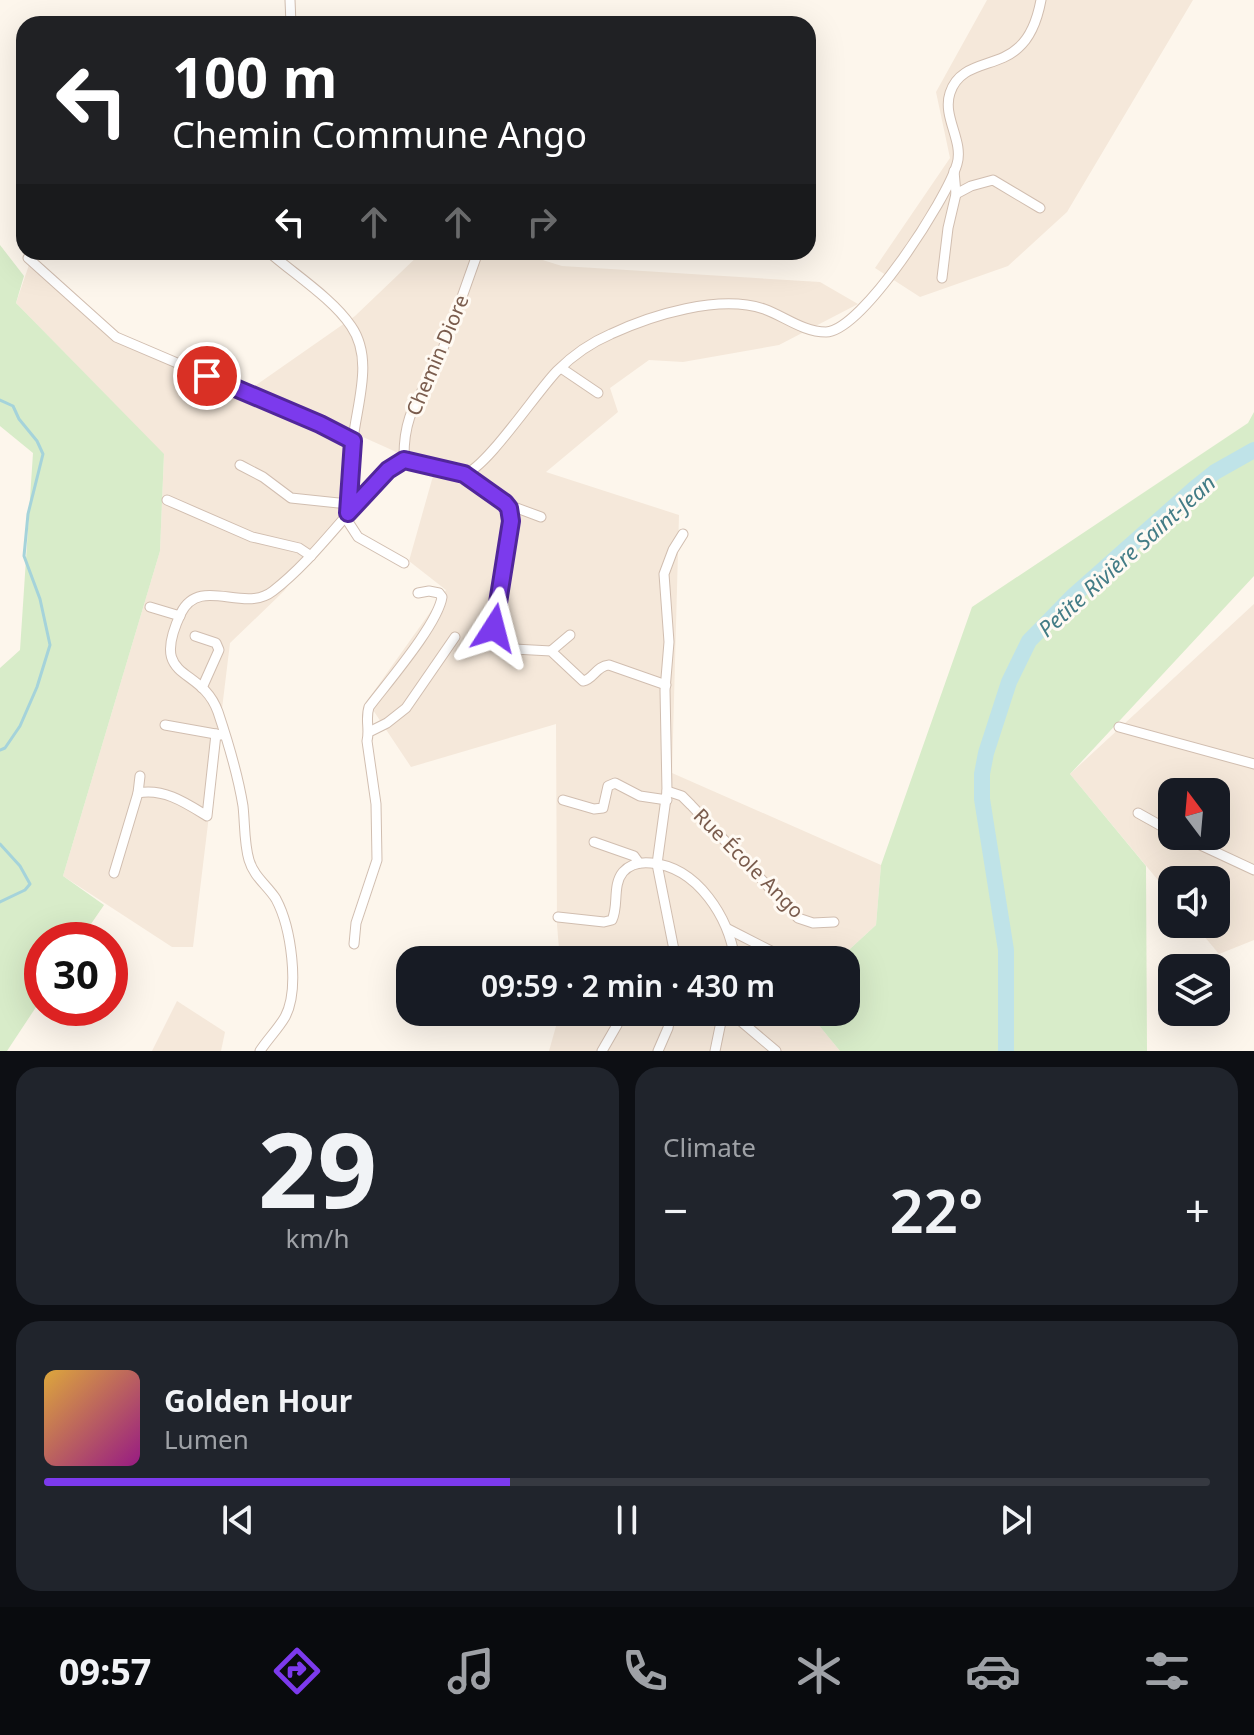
<!DOCTYPE html>
<html lang="en">
<head>
<meta charset="utf-8">
<style>
  :root { --surface:#171b24; --page:#20242c; --text:#f1f3f6; --muted:#9ea1a6; --line:#363941; --accent:#7c3aed }
  body { margin:0; font-family:"Noto Sans",sans-serif; background:var(--page); color:var(--text); height:100vh; display:flex; flex-direction:column; font-size:30px; white-space:nowrap }
  * { box-sizing:border-box; margin:0 }
  p { font-size:26px; color:var(--muted) }
  .icon { flex:none; width:44px; height:44px; fill:none; stroke:currentColor; stroke-width:2; stroke-linecap:round; stroke-linejoin:round }
  .map { position:relative; height:1051px; overflow:hidden }
  .details { display:flex; flex-direction:column; gap:16px; padding:16px; background:#0d0f14; flex:1 }
  .details>* { flex:none }
  .banner { position:absolute; left:16px; top:16px; width:800px; height:244px; border-radius:24px; box-shadow:0 8px 32px #0002; background:#202124; color:#fff; overflow:hidden }
  .needle { width:52px; rotate:344deg }
  .tools { position:absolute; left:1158px; top:778px; display:grid; gap:16px }
  .tools a { display:grid; place-items:center; width:72px; height:72px; border-radius:16px; background:var(--surface); box-shadow:0 8px 32px #0002; font-size:40px }
  .speed { position:absolute; left:24px; top:922px; display:flex; gap:16px; font-size:40px; font-weight:700; text-align:center }
  .speed>* { display:grid; place-content:center; width:104px; height:104px; border-radius:50%; background:var(--surface); box-shadow:0 8px 32px #0002; line-height:1 }
  .speed .limit { border:12px solid #d22; background:#fff; color:#111 }
  .pin { position:absolute; display:grid; place-items:center; width:68px; height:68px; color:#fff; margin:-34px; border:4px solid #fff; border-radius:50%; box-shadow:0 2px 8px #0007 }
  .me { position:absolute; width:88px; margin:-44px; rotate:9deg; stroke-linejoin:round; filter:drop-shadow(0 0 6px #0008) }
  .turn { display:flex; align-items:center; gap:28px; height:168px; padding:0 24px; font-size:36px }
  .turn .icon { width:104px; height:104px; stroke-width:2.5 }
  .turn b { display:block; font-size:56px; line-height:68px }
  .lanes { display:flex; align-items:center; height:76px; padding:0 24px; background:#0003; justify-content:center; gap:40px; direction:ltr }
  .lanes .off { opacity:.35 }
  .big { font-size:60px; font-weight:600; line-height:1.1 }
  .details .tile { flex:1; display:flex; flex-direction:column; justify-content:center; gap:12px; min-width:0; padding:0 28px; border-radius:24px; background:var(--page) }
  .details .dial { align-items:center; gap:0 }
  .dial b { font-size:104px; line-height:1 }
  .song { display:flex; align-items:center; gap:24px }
  .cover { width:96px; height:96px; border-radius:12px; background:linear-gradient(135deg,hsl(40 70% 55%),hsl(310 70% 35%)) }
  .played { height:8px; border-radius:4px; background:linear-gradient(90deg,var(--accent) 40%,var(--line) 40%) }
  .keys { display:flex; justify-content:space-around; direction:ltr }
  .heat { display:flex; justify-content:space-between; align-items:center; font-size:44px; direction:ltr }
  .details .tiles { flex:1; display:grid; gap:16px; grid-template-columns:1fr 1fr }
  .tile:last-child { grid-column:span 2 }
  .trip { position:absolute; left:396px; top:946px; width:464px; height:80px; border-radius:24px; background:var(--surface); box-shadow:0 8px 32px #0002; font-weight:600; line-height:80px; text-align:center }
  .tabs { display:flex; height:128px; justify-content:space-around; align-items:center; background:#090b0e; color:var(--muted) }
  .tabs .icon { width:56px; height:56px }
  .tabs .current { color:var(--accent) }
  .tabs b { font-size:36px; color:var(--text) }
  .map>svg:first-child { display:block }
  .residential { fill:#f5e8da; fill-rule:evenodd }
  .green { fill:#d8ecc9 }
  .lines { fill:none; stroke-linecap:round; stroke-linejoin:round }
  .stream { stroke:#a5d3da; stroke-width:3 }
  .river { stroke:#bfe3e8; stroke-width:16 }
  .minor-casing { stroke:#d1beb0; stroke-width:11 }
  .minor { stroke:#fff; stroke-width:9 }
  .route-casing { stroke:#51269a; stroke-width:20 }
  .route { stroke:#7c3aed; stroke-width:14 }
  .labels { text-anchor:middle; dominant-baseline:central; stroke-width:6; stroke-linejoin:round; paint-order:stroke }
  .street-label { font-size:20px; fill:#7a5c4d; stroke:#fffaf3 }
  .water-label { font-size:22px; font-style:italic; fill:#437c86; stroke:#fffaf3 }
</style>
</head>
<body>
<div class="map">
<svg width="1254" height="1051" viewBox="0 0 1254 1051">
  <rect width="100%" height="100%" fill="#fdf6ec"/>
  <g class="residential">
    <polygon points="987,0 1193,0 1067,212 1008,266 920,297 875,268 950,158 936,92"/>
    <polygon points="422,252 517,252 562,266 820,282 858,304 779,345 683,362 649,360 610,388 618,412 546,472 679,515 672,773 881,865 876,925 838,960 560,960 557,925 556,724 411,767 367,701 446,590 409,561 433,476 394,451 363,437 353,500 284,591 230,643 193,947 172,947 63,876 160,551 164,455 16,303 32,256 121,334 246,392 355,316"/>
    <path d="M1254 604V940L1219 954 1194 924H1216V880H1172V897L1070 774ZM1172 792H1216V836H1172Z"/>
    <polygon points="177,1001 225,1032 221,1051 152,1051"/>
    <polygon points="560,1012 808,1012 840,1051 549,1051"/>
  </g>
  <g class="green">
    <polygon points="0,245 24,276 16,303 164,454 160,551 63,876 104,905 80,940 42,940 42,998 7,1051 0,1051 0,668 20,650 33,453 0,426"/>
    <polygon points="1254,412 1254,576 1070,774 1146,866 1147,1051 840,1051 808,1012 846,1012 846,960 838,960 876,925 881,865 972,607 1248,423"/>
  </g>
  <g class="lines">
    <g class="stream">
      <polyline points="0,400 13,406 19,419 37,441 43,454 28,514 24,556 40,599 50,645 37,687 20,726 5,748 0,750"/>
      <polyline points="0,844 20,866 30,884 25,890 0,902"/>
    </g>
    <polyline class="river" points="1006,1051 1006,950 982,799 982,774 986,753 1009,682 1029,641 1072,597 1195,488 1215,472 1254,450"/>
    <defs>
      <g id="minor">
        <polyline points="290,0 291,24"/>
        <polyline points="956,194 971,186 993,180 1040,208"/>
        <path d="M269 252C294 274 333 299 351 326 374 359 357 403 353 440 350 464 348 489 348 513"/>
        <polyline points="28,258 116,337 320,424 353,441"/>
        <polyline points="942,278 948,228 956,194 954,171"/>
        <polyline points="561,368 598,393"/>
        <path d="M404 460C403 406 425 395 442 351 455 318 466 285 478 252"/>
        <polyline points="240,465 263,477 291,498 348,504"/>
        <polyline points="464,474 505,503 510,513 494,628"/>
        <polyline points="167,500 252,537 299,548 311,556"/>
        <polyline points="506,504 541,517"/>
        <polyline points="345,517 358,537 404,563"/>
        <polyline points="150,607 180,616"/>
        <polyline points="195,636 216,643 219,650 202,688"/>
        <path d="M514 649 551 651 583 681C594 679 596 666 609 665L666 685"/>
        <polyline points="551,651 570,635"/>
        <polyline points="165,725 221,735"/>
        <polyline points="1119,727 1254,764"/>
        <polyline points="369,732 387,723 406,708 455,637"/>
        <polyline points="667,791 682,796 691,805 798,918 813,923 834,922"/>
        <polyline points="138,793 140,776"/>
        <polyline points="563,800 594,809 603,808 608,786 615,783 640,796 667,800"/>
        <polyline points="1138,813 1172,832"/>
        <polyline points="1181,836 1254,870"/>
        <polyline points="594,842 634,856 639,863"/>
        <path d="M114 873 138 793C164 788 186 803 207 816L216 734"/>
        <path d="M558 917 604 922 612 920C619 906 612 885 623 872 630 864 641 862 651 863 698 867 729 918 735 960"/>
        <polyline points="728,929 771,951"/>
        <path d="M354 944 356 923 377 860 376 804 367 741C370 729 365 719 369 707 387 683 438 624 442 597L439 593 429 591 418 593"/>
        <polyline points="676,960 657,864 667,791 665,690 669,642 664,574 673,550 683,534"/>
        <polyline points="730,1012 776,1051"/>
        <path d="M260 1051C267 1040 278 1029 285 1017 300 989 291 927 276 899 267 885 254 877 249 860 244 843 245 824 243 806 238 775 228 742 218 712 201 664 148 683 181 613 200 575 244 614 273 591 308 564 335 527 365 495 375 483 386 469 399 461 421 456 442 478 464 474 485 470 538 390 557 371 573 355 590 343 611 334 652 315 719 294 764 309 784 316 803 332 826 332 862 331 947 199 957 164 964 141 942 117 950 93 960 61 997 68 1018 48 1031 37 1038 16 1041 0"/>
        <polyline points="602,1051 617,1025 617,1012"/>
        <polyline points="658,1051 668,1028 671,1012"/>
        <polyline points="715,1051 723,1012"/>
      </g>
    </defs>
    <use href="#minor" class="minor-casing"/>
    <use href="#minor" class="minor"/>
  </g>
  <g class="lines">
    <defs>
      <polyline id="route" points="207,376 320,424 353,441 348,513 388,470 404,460 464,474 505,503 509,508 511,521 494,628"/>
    </defs>
    <use href="#route" class="route-casing"/>
    <use href="#route" class="route"/>
  </g>
  <g class="labels">
    <g class="street-label">
      <text transform="translate(437 355) rotate(-67)">Chemin Diore</text>
      <text transform="translate(749 863) rotate(45)">Rue École Ango</text>
    </g>
    <g class="water-label">
      <text transform="translate(1126 555) rotate(-42)">Petite Rivière Saint-Jean</text>
    </g>
  </g>
</svg>
<div class="tools">
<a><svg class="needle" viewBox="-14 -14 28 28"><path d="M0-13l5 13h-10z" fill="#e53935"/><path d="M0 13l5-13h-10z" fill="#9ea1a6"/></svg></a>
<a><svg class="icon" aria-label="sound" viewBox="0 0 24 24"><path d="M4 9h4l5-4v14l-5-4H4zM17 9q2 3 0 6"/></svg></a>
<a><svg class="icon" aria-label="layers" viewBox="0 0 24 24"><path d="M12 4l9 5-9 5-9-5zM3 14l9 5 9-5"/></svg></a>
</div>
<div class="speed"><div class="limit">30</div></div>
<div class="pin" style="left:207px;top:376px;background:#d93025"><svg class="icon" aria-label="arrive" viewBox="0 0 24 24"><path d="M6 21V4h12l-3 4 3 4H6"/></svg></div>
<svg class="me" style="left:494px;top:628px" viewBox="-20 -20 40 40"><path d="M0-17L14 15 0 8-14 15z" fill="#7c3aed" stroke="#fff" stroke-width="4"/></svg>
<div class="trip">09:59 · 2 min · 430 m</div>
<div class="banner">
<div class="turn"><svg class="icon" aria-label="left" viewBox="0 0 24 24"><path d="M17 20v-9H6M10 6l-5 5 5 5"/></svg><div><b>100 m</b>Chemin Commune Ango</div></div>
<div class="lanes"><svg class="icon" aria-label="left" viewBox="0 0 24 24"><path d="M17 20v-9H6M10 6l-5 5 5 5"/></svg><svg class="icon off" aria-label="ahead" viewBox="0 0 24 24"><path d="M12 20V5M6 11l6-6 6 6"/></svg><svg class="icon off" aria-label="ahead" viewBox="0 0 24 24"><path d="M12 20V5M6 11l6-6 6 6"/></svg><svg class="icon off" aria-label="right" viewBox="0 0 24 24"><path d="M7 20v-9h11M14 6l5 5-5 5"/></svg></div>
</div>
</div>
<section class="details">
<div class="tiles">
<div class="tile dial"><b>29</b><p>km/h</p></div>
<div class="tile"><p>Climate</p>
<div class="heat"><a>−</a><b class="big">22°</b><a>+</a></div>
</div>
<div class="tile">
<div class="song"><i class="cover"></i><div><b>Golden Hour</b><p>Lumen</p></div></div>
<div class="played"></div>
<div class="keys"><svg class="icon" aria-label="previous" viewBox="0 0 24 24"><path d="M18 5L8 12l10 7zM5 5v14"/></svg><svg class="icon" aria-label="pause" viewBox="0 0 24 24"><path d="M8 5v14M16 5v14"/></svg><svg class="icon" aria-label="next" viewBox="0 0 24 24"><path d="M6 5l10 7-10 7zM19 5v14"/></svg></div>
</div>
</div>
</section>
<nav class="tabs">
<b>09:57</b>
<svg class="icon current" aria-label="directions" viewBox="0 0 24 24"><path d="M12 3l9 9-9 9-9-9zM9 14v-3h6M13 9l2 2-2 2"/></svg>
<svg class="icon" aria-label="music" viewBox="0 0 24 24"><path d="M9 18V5l10-2v13"/><circle cx="6" cy="18" r="3"/><circle cx="16" cy="16" r="3"/></svg>
<svg class="icon" aria-label="phone" viewBox="0 0 24 24"><path d="M5 4h4l2 5-3 2q2 4 5 5l2-3 5 2v4C11 20 4 13 5 4z"/></svg>
<svg class="icon" aria-label="climate" viewBox="0 0 24 24"><path d="M12 3v18M4 7l16 10M4 17L20 7"/></svg>
<svg class="icon" aria-label="car" viewBox="0 0 24 24"><path d="M5 17H2v-5l4-1 3-4h7l3 4 3 1v5h-3M9 17h6M6 11h13"/><circle cx="7" cy="17" r="2"/><circle cx="17" cy="17" r="2"/></svg>
<svg class="icon" aria-label="filters" viewBox="0 0 24 24"><path d="M4 7h16M4 17h16"/><circle cx="9" cy="7" r="2"/><circle cx="15" cy="17" r="2"/></svg>
</nav>
</body>
</html>
